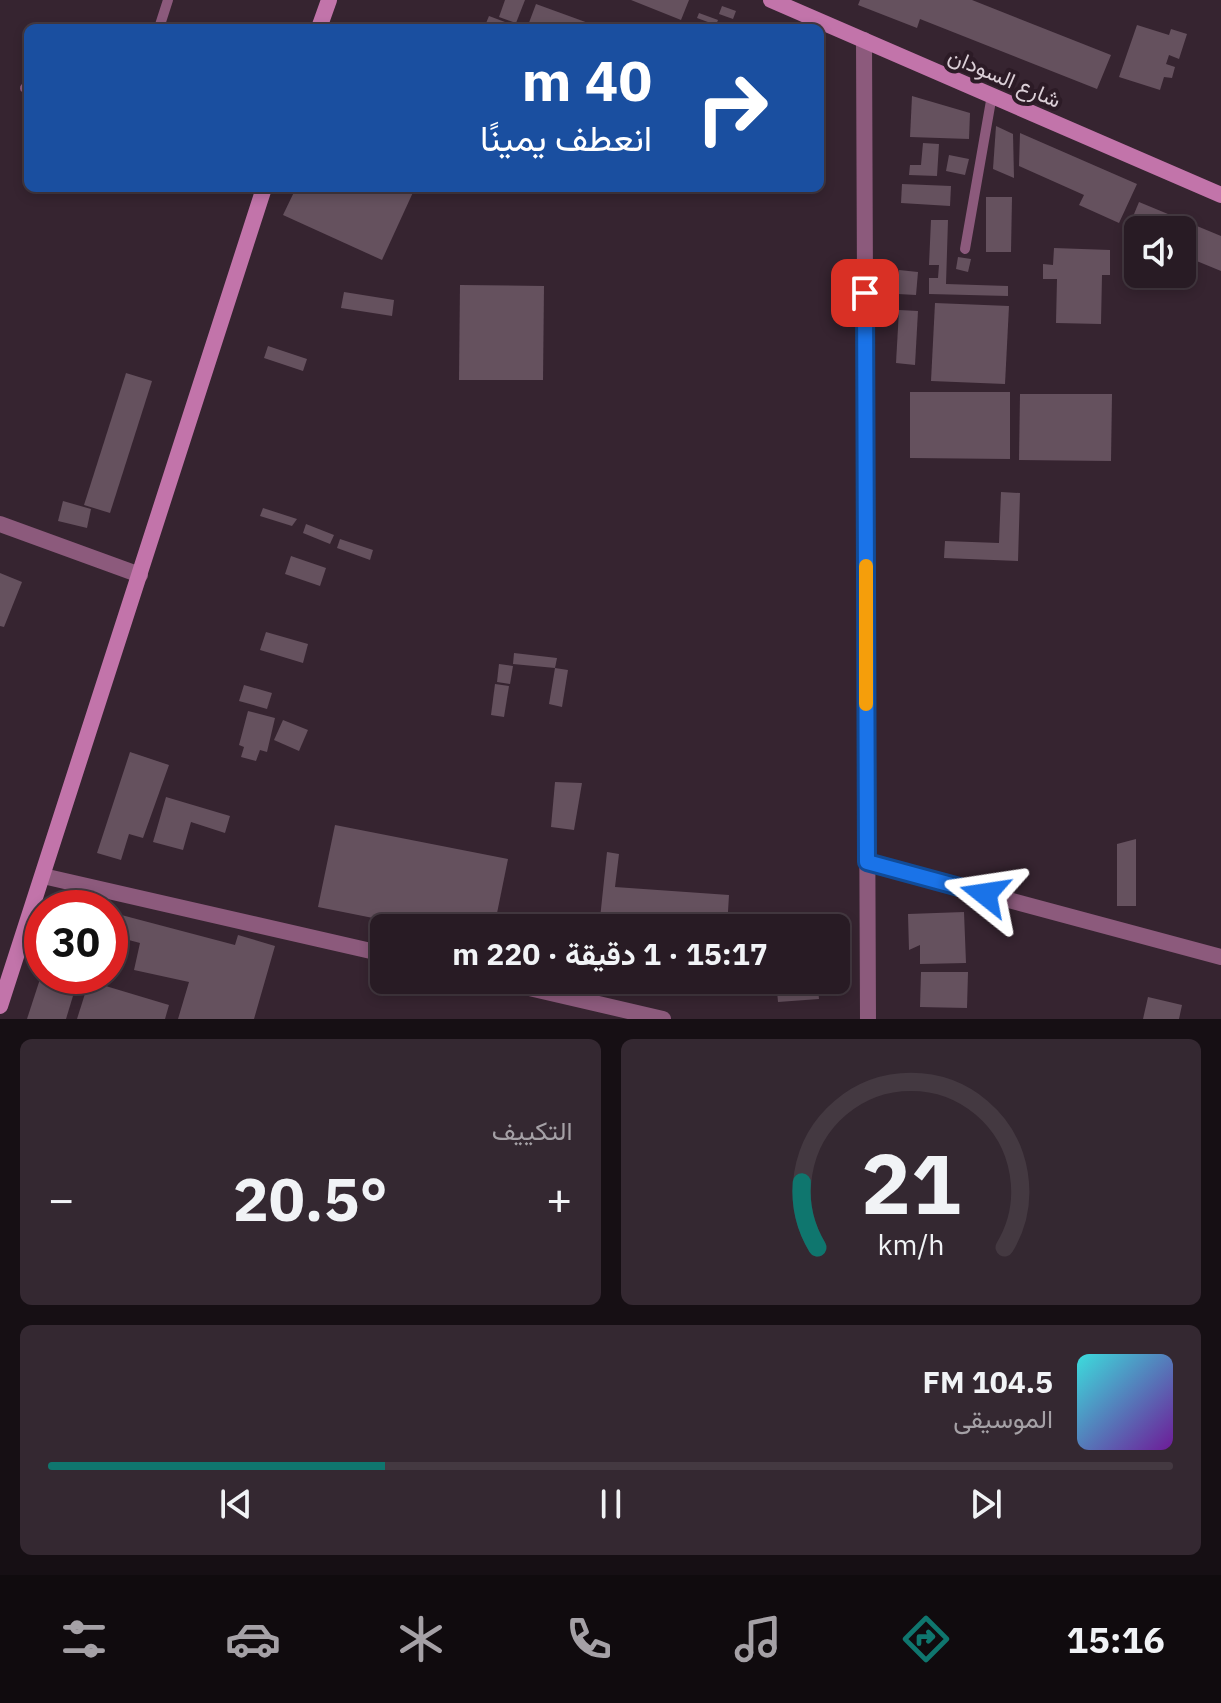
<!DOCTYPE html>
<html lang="ar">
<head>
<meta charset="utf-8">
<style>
  :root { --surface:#281b24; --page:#342831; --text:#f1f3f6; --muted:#a5a1a6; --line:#443941; --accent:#0f766e }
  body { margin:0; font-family:"IBM Plex Sans",Vazirmatn,sans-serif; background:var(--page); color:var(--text); direction:rtl; height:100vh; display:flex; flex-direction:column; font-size:30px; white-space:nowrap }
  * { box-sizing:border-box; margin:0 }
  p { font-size:26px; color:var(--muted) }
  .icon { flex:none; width:44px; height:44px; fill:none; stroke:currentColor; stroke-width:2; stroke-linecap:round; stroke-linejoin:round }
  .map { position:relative; height:1019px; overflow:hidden; direction:ltr }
  .panel { display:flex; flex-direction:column; gap:20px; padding:20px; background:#160f14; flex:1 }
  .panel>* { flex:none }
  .hud { position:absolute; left:24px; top:24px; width:800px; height:168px; border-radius:12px; box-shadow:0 4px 12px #0003,0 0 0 2px var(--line); direction:rtl; background:#1a4fa0; color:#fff; overflow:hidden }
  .fabs { position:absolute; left:1124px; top:216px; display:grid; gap:16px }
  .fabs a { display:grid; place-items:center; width:72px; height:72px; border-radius:12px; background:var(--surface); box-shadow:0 4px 12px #0003,0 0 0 2px var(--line); font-size:40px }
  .speed { position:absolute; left:24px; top:890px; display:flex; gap:16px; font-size:40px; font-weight:700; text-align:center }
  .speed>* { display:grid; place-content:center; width:104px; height:104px; border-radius:50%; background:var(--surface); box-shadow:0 4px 12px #0003,0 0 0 2px var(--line); line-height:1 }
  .speed .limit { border:12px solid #d22; background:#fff; color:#111 }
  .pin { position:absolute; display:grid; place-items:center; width:68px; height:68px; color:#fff; margin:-34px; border-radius:16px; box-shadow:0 4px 12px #0006 }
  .me { position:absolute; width:88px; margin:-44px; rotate:285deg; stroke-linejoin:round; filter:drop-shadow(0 0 6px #0008) }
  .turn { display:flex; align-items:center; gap:28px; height:168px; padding:0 40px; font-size:36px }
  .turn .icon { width:104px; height:104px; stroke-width:2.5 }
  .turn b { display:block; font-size:56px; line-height:68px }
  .big { font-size:60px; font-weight:700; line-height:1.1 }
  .panel .widget { flex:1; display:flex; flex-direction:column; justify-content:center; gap:12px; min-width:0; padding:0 28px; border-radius:12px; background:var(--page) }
  .panel .dial { align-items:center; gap:0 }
  .dial svg { height:208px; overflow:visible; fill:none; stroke:var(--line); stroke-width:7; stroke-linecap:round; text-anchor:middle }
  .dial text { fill:var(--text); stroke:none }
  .song { display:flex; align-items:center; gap:24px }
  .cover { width:96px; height:96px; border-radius:12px; background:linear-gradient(135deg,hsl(180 70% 55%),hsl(280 70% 35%)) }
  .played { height:8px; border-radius:4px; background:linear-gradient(90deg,var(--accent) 30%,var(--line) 30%) }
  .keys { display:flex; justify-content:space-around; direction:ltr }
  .heat { display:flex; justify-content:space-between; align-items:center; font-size:44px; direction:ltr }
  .panel .tiles { flex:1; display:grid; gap:20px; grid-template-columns:1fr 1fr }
  .widget:last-child { grid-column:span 2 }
  .trip { position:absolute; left:370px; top:914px; width:480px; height:80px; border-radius:12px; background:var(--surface); box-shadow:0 4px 12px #0003,0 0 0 2px var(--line); font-weight:700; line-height:80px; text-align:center; direction:rtl }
  .dock { display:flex; height:128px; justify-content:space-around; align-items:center; background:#100b0e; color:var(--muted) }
  .dock .icon { width:56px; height:56px }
  .dock .active { color:var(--accent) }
  .dock b { font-size:36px; color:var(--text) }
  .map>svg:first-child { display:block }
  .building { fill:#65515e }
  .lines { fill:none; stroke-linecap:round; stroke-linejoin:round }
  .service { stroke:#8c5a7c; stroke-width:10 }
  .minor { stroke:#8c5a7c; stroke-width:16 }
  .secondary { stroke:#c274aa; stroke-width:16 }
  .route-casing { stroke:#114b97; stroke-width:20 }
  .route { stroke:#1a73e8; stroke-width:14 }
  .slow { stroke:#f59e0b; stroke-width:14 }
  .labels { text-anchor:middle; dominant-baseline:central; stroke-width:8; stroke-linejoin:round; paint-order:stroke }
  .street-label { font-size:22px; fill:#dbcfd7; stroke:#2c1b26 }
</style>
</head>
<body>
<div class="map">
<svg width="1221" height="1019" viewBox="0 0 1221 1019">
  <rect width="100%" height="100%" fill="#362430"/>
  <g class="building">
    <polygon points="505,0 525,0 516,23 499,17"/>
    <polygon points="631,0 689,0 681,20"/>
    <polygon points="860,0 972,0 1111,55 1097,89 920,19 917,28 858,5"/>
    <polygon points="536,4 602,28 527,28"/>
    <polygon points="722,6 736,11 733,19 719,14"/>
    <polygon points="699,13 718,20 716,25 697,18"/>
    <polygon points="489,16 505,22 503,28 484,28"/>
    <polygon points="1137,25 1169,35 1171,29 1187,34 1179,59 1169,55 1166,64 1175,67 1172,78 1164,77 1160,90 1119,77"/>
    <polygon points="912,96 970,113 969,139 910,137"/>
    <polygon points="996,126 1013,134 1014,178 993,169"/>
    <polygon points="1020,133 1137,184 1119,223 1079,205 1084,195 1019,166"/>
    <polygon points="923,143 939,144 937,176 909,175 910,165 921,165"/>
    <polygon points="949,155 969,159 965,175 946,171"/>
    <polygon points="902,184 951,186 950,206 901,203"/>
    <polygon points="296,188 415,188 382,260 283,215"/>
    <polygon points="986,197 1012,197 1011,252 986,252"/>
    <polygon points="1139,202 1221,236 1221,271 1182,255 1182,230 1138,230 1138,236 1127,231"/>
    <polygon points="931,220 948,220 946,284 1008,286 1008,296 929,294 929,278 938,278 939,265 929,265"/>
    <polygon points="1054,248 1110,250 1110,275 1102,275 1101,324 1056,323 1057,279 1043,279 1043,264 1053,265"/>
    <polygon points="958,257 971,259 968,272 956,269"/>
    <polygon points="899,270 918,272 916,295 898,294"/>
    <polygon points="460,285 544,286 543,380 459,380"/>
    <polygon points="344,292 394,300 392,316 341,308"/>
    <polygon points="935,303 1009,306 1005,384 931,381"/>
    <polygon points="899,310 918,311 915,365 896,363"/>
    <polygon points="268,346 307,359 303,371 264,358"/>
    <polygon points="126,373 152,381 110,513 84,505"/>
    <polygon points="910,392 1010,392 1010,459 910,458"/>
    <polygon points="1020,394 1112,394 1111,461 1019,460"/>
    <polygon points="1001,492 1020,493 1018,561 944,558 945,541 999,543"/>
    <polygon points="63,501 91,509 87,528 58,521"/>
    <polygon points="263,508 297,519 292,526 260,516"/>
    <polygon points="306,524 334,535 330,544 303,533"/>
    <polygon points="340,539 373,550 370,560 337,548"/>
    <polygon points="291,556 326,568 320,586 285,574"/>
    <polygon points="0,573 22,582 4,627 0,626"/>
    <polygon points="266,632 308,644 303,663 260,650"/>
    <polygon points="514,653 557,658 555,668 513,664"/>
    <polygon points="499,664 513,666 510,684 497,682"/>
    <polygon points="555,668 568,670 562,707 549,704"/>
    <polygon points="495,684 509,686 504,717 491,715"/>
    <polygon points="244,685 272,693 267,709 239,701"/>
    <polygon points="248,711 275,718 267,752 260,750 256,761 241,757 244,747 239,745"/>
    <polygon points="283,720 308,730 299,751 274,740"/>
    <polygon points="130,752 169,765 143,838 129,834 121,860 97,853"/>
    <polygon points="555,782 582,783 574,830 551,827"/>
    <polygon points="166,797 230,816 225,833 191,822 183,850 153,842"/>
    <polygon points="335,825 508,859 494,928 423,928 318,907"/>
    <polygon points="1136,839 1136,906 1117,906 1117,844"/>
    <polygon points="607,852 619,854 615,887 729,895 727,928 599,928"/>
    <polygon points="110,912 235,945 238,935 275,946 254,1019 178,1019 189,982 134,970 140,943 110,935"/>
    <polygon points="964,912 966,963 920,964 920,945 909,950 908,914"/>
    <polygon points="921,972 968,972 967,1008 920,1007"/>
    <polygon points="41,976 79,976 66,1019 27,1019"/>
    <polygon points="776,980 817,980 819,999 778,1002"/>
    <polygon points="89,981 169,1005 165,1019 77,1019"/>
    <polygon points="1148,997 1182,1005 1179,1019 1143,1019"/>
  </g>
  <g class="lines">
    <g class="service">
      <polyline points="159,28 168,0"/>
      <polyline points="25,88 28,89"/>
      <polyline points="965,249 992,95"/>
    </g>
    <g class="minor">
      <polyline points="864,40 868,1019"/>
      <polyline points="0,524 140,575"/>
      <polyline points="867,862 1221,957"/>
      <polyline points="43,876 384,954"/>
      <polyline points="495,980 663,1019"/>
    </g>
    <g class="secondary">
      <polyline points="771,0 1221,195"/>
      <polyline points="319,28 329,0"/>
      <polyline points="0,1006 264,188"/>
    </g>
  </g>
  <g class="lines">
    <defs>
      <polyline id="route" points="865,293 867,862 985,894"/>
    </defs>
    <use href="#route" class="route-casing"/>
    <use href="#route" class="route"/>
    <polyline class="slow" points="866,566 866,704"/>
  </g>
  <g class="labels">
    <g class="street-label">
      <text transform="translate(1005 77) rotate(23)">شارع السودان</text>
    </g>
  </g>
</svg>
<div class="fabs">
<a><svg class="icon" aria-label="sound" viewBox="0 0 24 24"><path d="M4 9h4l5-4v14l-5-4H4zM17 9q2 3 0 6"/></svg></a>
</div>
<div class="speed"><div class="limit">30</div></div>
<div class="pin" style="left:865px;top:293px;background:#d93025"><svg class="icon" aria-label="arrive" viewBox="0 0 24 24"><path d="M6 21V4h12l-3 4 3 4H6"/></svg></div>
<svg class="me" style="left:985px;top:894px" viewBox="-20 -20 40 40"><path d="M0-17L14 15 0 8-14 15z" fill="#1a73e8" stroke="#fff" stroke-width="4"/></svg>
<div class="trip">15:17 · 1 دقيقة · 220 m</div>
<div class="hud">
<div class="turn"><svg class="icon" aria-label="right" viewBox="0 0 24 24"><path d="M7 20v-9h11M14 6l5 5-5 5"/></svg><div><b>40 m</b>انعطف يمينًا</div></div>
</div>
</div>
<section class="panel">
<div class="tiles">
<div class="widget dial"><svg viewBox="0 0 100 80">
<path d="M14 69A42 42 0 1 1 86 69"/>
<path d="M14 69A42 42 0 0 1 8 44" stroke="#0f766e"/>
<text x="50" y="56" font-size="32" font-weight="700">21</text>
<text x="50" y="72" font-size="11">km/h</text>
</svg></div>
<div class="widget"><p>التكييف</p>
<div class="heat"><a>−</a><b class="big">20.5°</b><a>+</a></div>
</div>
<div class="widget">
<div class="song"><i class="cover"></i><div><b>104.5 FM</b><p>الموسيقى</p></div></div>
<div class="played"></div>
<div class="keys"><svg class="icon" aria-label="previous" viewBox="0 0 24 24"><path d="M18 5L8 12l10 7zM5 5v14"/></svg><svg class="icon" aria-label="pause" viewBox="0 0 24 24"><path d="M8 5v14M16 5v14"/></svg><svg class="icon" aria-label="next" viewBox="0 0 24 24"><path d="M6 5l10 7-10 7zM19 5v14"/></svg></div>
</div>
</div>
</section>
<nav class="dock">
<b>15:16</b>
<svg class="icon active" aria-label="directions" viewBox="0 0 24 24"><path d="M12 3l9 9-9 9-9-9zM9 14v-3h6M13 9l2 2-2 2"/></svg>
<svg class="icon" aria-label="music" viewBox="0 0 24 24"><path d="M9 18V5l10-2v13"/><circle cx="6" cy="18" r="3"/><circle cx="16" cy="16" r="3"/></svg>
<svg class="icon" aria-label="phone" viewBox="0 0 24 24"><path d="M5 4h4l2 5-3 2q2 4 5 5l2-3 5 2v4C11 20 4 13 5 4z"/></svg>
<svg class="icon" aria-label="climate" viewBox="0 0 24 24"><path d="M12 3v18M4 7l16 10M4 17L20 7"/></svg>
<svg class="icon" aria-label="car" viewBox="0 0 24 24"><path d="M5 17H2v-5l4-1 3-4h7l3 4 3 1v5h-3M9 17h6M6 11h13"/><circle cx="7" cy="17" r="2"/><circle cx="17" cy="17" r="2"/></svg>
<svg class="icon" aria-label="filters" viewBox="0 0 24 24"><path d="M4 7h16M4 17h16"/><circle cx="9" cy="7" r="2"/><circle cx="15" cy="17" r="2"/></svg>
</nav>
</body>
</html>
